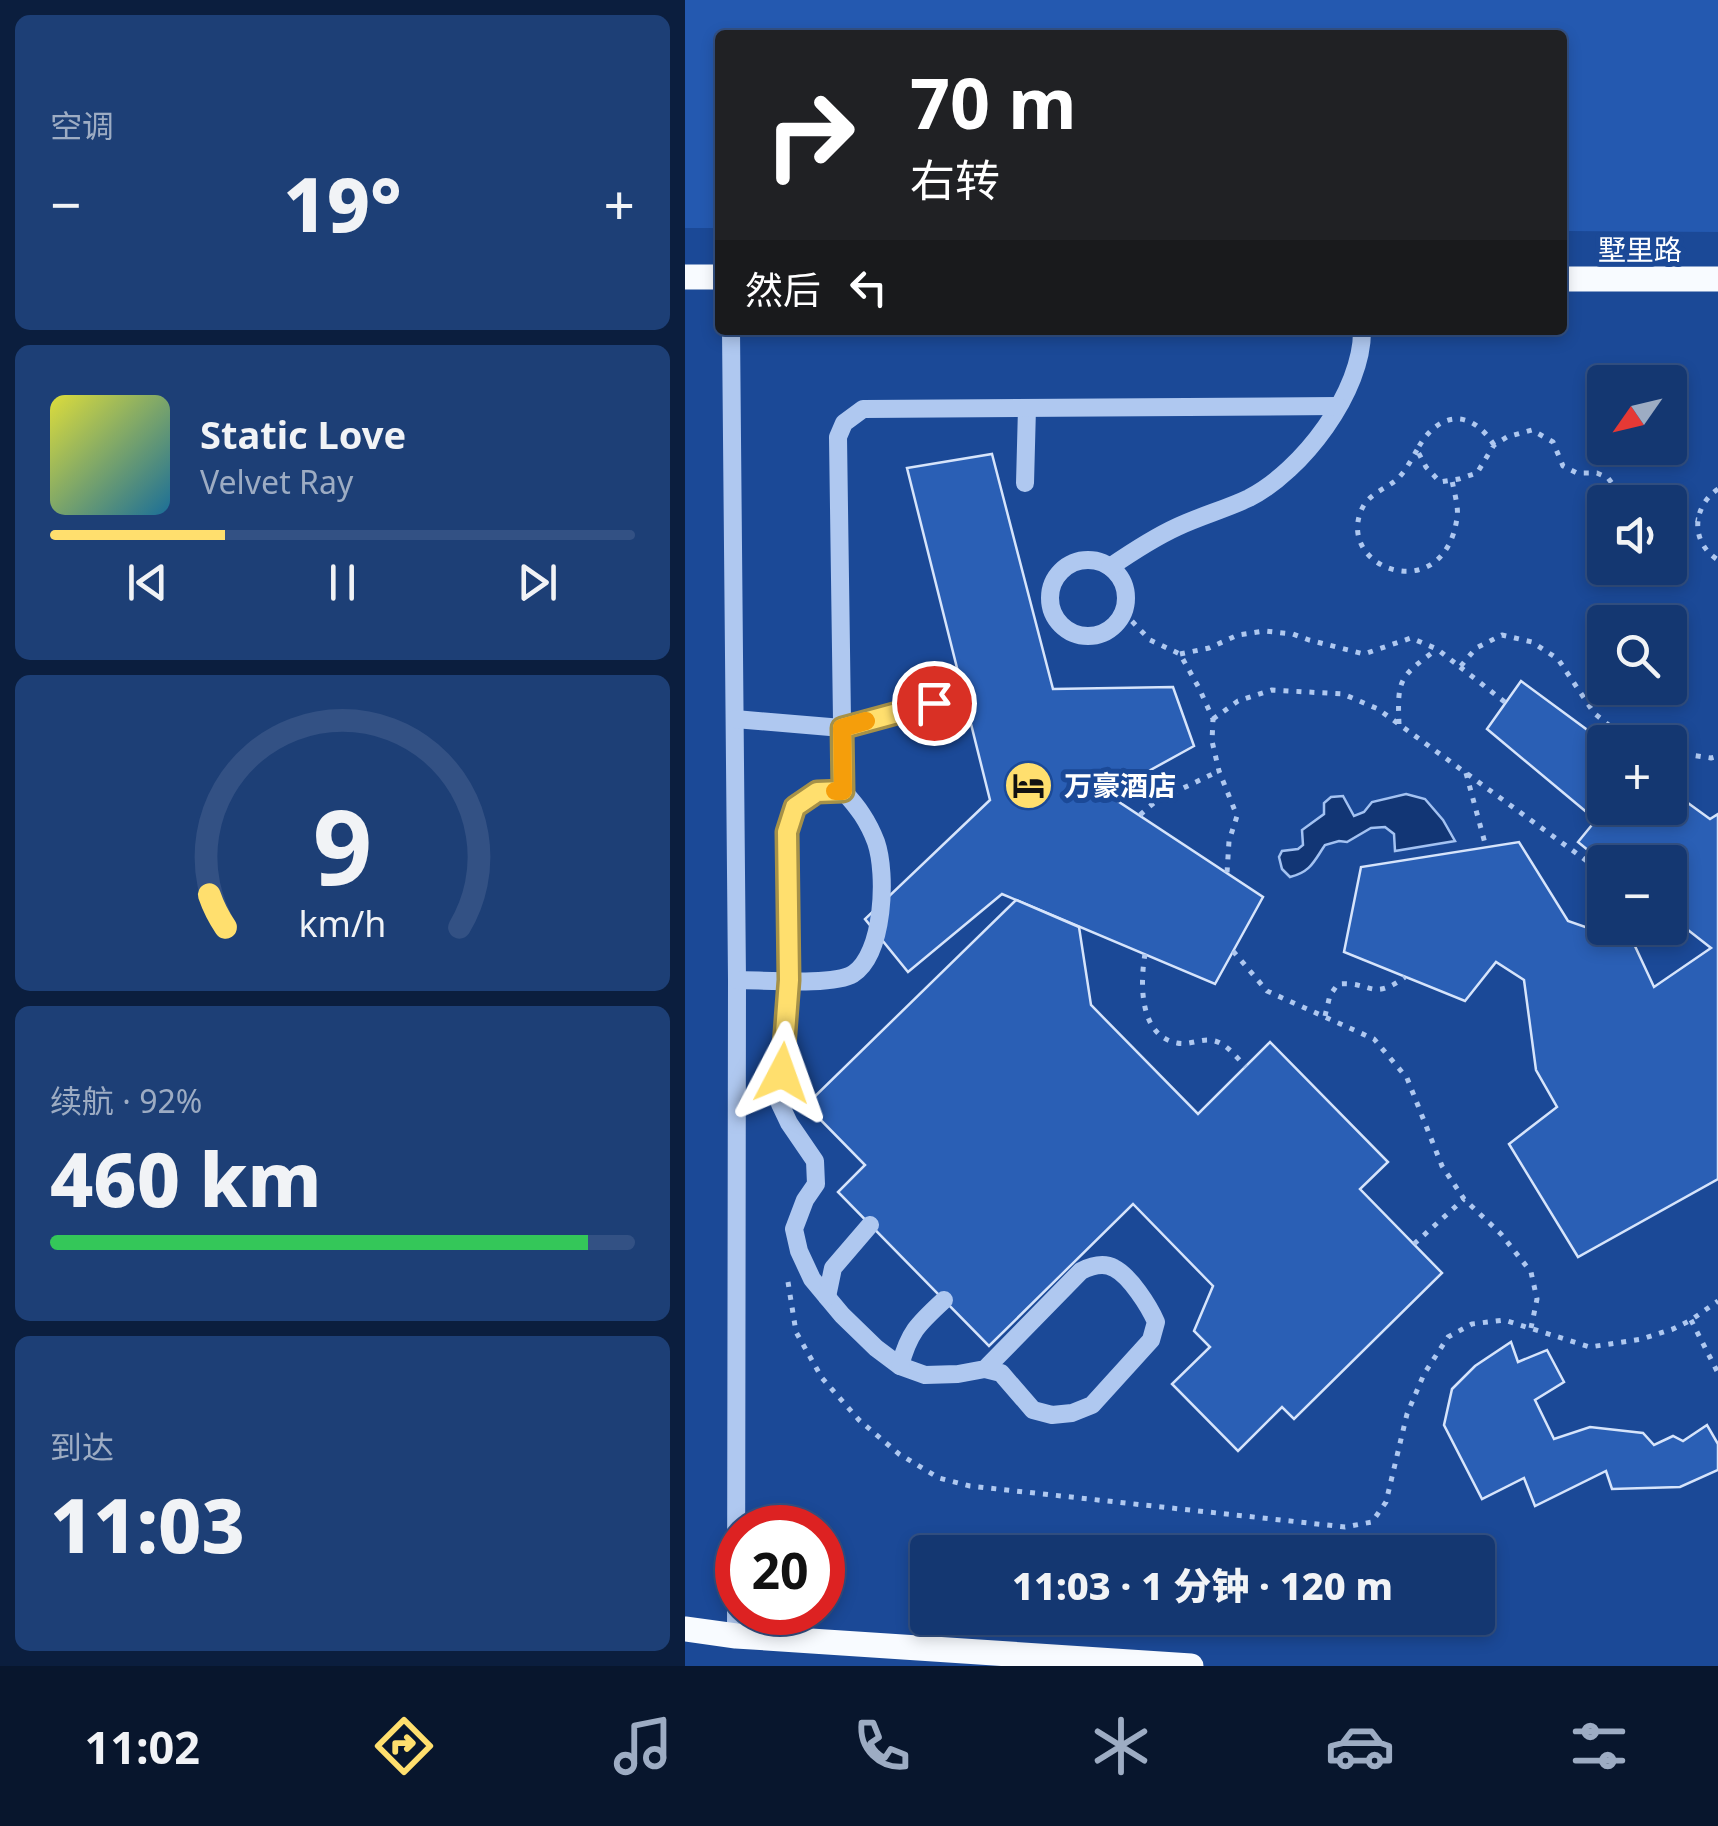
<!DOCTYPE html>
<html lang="zh">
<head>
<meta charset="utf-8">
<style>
  :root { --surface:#143771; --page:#1d3f76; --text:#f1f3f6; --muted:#9dacc3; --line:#335184; --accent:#ffdf6e }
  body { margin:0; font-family:"Noto Sans","Noto Sans SC",sans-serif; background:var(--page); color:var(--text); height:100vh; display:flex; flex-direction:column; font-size:38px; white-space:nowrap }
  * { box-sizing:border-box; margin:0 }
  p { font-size:32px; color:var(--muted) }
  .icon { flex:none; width:55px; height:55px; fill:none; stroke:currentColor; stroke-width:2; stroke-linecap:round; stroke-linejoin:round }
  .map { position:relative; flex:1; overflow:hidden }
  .sheet { display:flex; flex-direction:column; gap:15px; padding:15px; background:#0b1e3e; width:685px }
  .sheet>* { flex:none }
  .guide { position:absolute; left:30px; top:30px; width:852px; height:305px; border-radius:10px; box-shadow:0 5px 15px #0003,0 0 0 2px var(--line); background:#202124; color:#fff; overflow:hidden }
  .needle { width:65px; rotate:236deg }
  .fabs { position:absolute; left:902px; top:365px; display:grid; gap:20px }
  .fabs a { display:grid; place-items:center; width:100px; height:100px; border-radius:10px; background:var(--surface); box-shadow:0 5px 15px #0003,0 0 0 2px var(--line); font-size:50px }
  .speed { position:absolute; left:30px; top:1505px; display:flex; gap:20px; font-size:50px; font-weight:700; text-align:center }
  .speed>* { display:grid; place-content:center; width:130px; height:130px; border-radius:50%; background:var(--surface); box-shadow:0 5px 15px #0003,0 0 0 2px var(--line); line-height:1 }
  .speed .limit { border:15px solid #d22; background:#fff; color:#111 }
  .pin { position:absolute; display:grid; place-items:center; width:85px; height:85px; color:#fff; margin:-42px; border:5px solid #fff; border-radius:50%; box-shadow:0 2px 10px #0007 }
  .me { position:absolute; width:110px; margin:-55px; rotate:4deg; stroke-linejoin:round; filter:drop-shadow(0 0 8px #0008) }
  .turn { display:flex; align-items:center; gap:35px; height:210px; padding:0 30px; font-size:45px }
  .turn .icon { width:130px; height:130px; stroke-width:2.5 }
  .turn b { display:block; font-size:70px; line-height:85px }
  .then { display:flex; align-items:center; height:95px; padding:0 30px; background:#0003; gap:20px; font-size:38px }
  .big { font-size:75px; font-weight:800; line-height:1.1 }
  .sheet .card { flex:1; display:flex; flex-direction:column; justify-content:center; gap:15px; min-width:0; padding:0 35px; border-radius:15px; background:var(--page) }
  .sheet .dial { align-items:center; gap:0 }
  .dial svg { height:260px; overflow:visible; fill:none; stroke:var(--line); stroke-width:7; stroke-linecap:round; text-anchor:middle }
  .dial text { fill:var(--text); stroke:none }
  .song { display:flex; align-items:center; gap:30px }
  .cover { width:120px; height:120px; border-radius:15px; background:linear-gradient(135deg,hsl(60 70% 55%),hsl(200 70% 35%)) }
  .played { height:10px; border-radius:5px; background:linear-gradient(90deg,var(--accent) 30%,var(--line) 30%) }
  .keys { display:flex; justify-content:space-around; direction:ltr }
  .heat { display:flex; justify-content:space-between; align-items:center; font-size:55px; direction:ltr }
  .charge { height:15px; border-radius:8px; background:linear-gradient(90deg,#34c759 92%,var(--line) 0) }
  .trip { position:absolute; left:225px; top:1535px; width:585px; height:100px; border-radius:10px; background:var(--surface); box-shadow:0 5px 15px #0003,0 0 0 2px var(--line); font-weight:800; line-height:100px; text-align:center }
  .menu { display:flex; height:160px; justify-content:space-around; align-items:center; background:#08162d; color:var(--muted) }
  .menu .icon { width:70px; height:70px }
  .menu .active { color:var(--accent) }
  .menu b { font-size:45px; color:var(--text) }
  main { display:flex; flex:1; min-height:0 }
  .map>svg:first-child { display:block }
  .green { fill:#2459b0 }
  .water { fill:#123675; stroke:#a3c2f2; stroke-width:2.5 }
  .building { fill:#2a5fb5; stroke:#d6e4fb; stroke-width:2.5 }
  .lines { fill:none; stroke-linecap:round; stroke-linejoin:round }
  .path { stroke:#afc8f0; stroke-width:5; stroke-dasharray:5 8; stroke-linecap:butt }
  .minor { stroke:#afc8f0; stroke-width:18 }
  .major { stroke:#f8fbff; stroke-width:25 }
  .route-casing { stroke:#a69148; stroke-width:25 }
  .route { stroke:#ffdf6e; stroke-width:18 }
  .slow { stroke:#f59e0b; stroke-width:18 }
  .labels { text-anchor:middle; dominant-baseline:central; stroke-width:10; stroke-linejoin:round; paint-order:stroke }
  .street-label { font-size:28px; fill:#fff; stroke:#1b4997 }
  .poi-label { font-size:28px; font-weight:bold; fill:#fff; stroke:#1b4997; text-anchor:start }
</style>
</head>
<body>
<main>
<section class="sheet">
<div class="card"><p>空调</p>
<div class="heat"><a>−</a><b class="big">19°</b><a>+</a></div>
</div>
<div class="card">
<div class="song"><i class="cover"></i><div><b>Static Love</b><p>Velvet Ray</p></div></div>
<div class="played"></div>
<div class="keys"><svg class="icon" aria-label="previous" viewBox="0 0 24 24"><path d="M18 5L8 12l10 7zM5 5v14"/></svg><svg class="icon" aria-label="pause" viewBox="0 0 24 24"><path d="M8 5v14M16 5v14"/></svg><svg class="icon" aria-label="next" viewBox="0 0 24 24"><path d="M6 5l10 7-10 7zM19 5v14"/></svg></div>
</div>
<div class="card dial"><svg viewBox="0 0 100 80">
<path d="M14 69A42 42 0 1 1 86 69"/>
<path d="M14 69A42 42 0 0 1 9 59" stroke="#ffdf6e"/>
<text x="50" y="56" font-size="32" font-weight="700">9</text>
<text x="50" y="72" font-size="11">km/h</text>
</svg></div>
<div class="card"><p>续航 · 92%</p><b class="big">460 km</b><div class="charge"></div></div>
<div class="card"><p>到达</p><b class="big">11:03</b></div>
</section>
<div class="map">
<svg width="1033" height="1666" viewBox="0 0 1033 1666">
  <rect width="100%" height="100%" fill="#1b4997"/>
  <polygon class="green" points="0,0 1033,0 1033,232 878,231 878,35 35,35 35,228 0,228"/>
  <path class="water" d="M721 794 740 799 758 820 770 841 710 851 709 834 700 827 686 828 662 842 654 841 640 845C629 861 626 872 605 877L597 869 594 857 597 851 613 849 618 845 617 830 639 814V803L646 797 658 796 669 816 679 812 687 802Z"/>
  <g class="building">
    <polygon points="307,454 368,689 488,687 509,746 422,794 578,897 530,984 317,894 223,972 180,919 305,800 222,468"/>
    <polygon points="836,681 920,743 920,808 985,808 985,790 1025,819 1033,814 1033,1179 893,1257 824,1144 872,1107 851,1070 839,980 811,962 780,1001 659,952 676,867 834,842 883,921 949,944 969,987 1026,948 985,916 985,862 920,864 893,842 911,820 802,729"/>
    <polygon points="331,900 394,927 406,1005 513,1114 585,1042 703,1162 675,1189 757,1273 609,1419 597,1407 553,1451 487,1384 525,1347 509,1331 528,1286 448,1204 304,1346 153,1192 180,1165 121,1105"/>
    <polygon points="826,1342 833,1362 862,1350 879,1382 850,1400 869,1439 905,1427 958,1433 969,1445 988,1436 998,1441 1022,1425 1033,1444 1033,1470 995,1487 927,1489 921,1471 850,1506 839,1478 797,1499 759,1425 767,1389 790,1366"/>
  </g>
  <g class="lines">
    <g class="path">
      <path d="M809 445C785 407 752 412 732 450L741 467 755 482 774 479 792 473 809 445 822 437 847 430 868 442 878 466 892 473H912L923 478 940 501 944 502"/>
      <path d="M732 450C726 460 719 474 710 481 698 490 682 495 676 511 652 569 759 608 772 518 774 507 769 492 767 480"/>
      <path d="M1033 489C1007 507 1005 542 1033 560"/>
      <polyline points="985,515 1012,520"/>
      <polyline points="438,612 465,640 495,654 514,688 528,719 527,741 534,771 552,816 544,841 542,873"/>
      <polyline points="495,654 524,648 553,635 579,631 608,634 624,640 679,654 726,638 752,649 775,667 791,648 817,635 847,642 873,659 909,713 942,740 952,742"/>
      <polyline points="775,667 821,703"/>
      <polyline points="528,719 553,701 587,690 658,694 693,709 902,861"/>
      <path d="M714 724C712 678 715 677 752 649"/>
      <polyline points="985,752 1026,758 1033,756"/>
      <polyline points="781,773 801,847"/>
      <polyline points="455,815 471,801 534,771"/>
      <polyline points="548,951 582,991 689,1039 722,1078 757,1166 779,1199 816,1234 846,1272 852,1299 846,1328"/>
      <path d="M460 954C455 983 454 1036 492 1043 504 1046 517 1037 530 1041 543 1045 552 1058 561 1067"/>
      <path d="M640 1016 645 995 653 984C687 981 686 1002 720 977"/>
      <polyline points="729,1244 779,1199"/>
      <polyline points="103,1282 111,1332 137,1378 174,1420 214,1454 254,1478 285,1486 660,1527 687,1522 701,1502 722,1414 739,1374 763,1337 787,1324 819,1320 905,1347 957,1339 988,1329 1006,1320 1033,1301"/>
      <polyline points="1006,1320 1033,1373"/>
    </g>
    <g class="minor">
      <polyline points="46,330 52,980 51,1636"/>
      <polyline points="340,483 342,408"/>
      <circle cx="403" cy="598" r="38"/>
      <path d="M425 567C447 552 468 538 492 527 515 516 541 509 564 498 617 471 678 391 677 330"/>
      <polyline points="50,719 157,728 279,695"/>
      <polyline points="158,791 153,437 159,423 178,409 653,406"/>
      <path d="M52 980C78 980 148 986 168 974 199 954 202 874 191 842 183 821 173 807 158 791L132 792 109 807 103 832 104 980 95 1104 104 1123 130 1161 131 1184 120 1200 109 1229 114 1251 127 1279 157 1315 191 1348 215 1366 240 1375 273 1374 300 1369 316 1373 348 1410 367 1415 387 1413 407 1405 466 1340 471 1322C464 1306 445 1276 429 1268 418 1262 406 1266 396 1271L300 1369"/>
      <polyline points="142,1297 148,1268 185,1225"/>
      <path d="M215 1366C224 1332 233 1324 259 1300"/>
    </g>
    <g class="major">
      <polyline points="0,277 35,277"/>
      <polyline points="878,279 1033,279"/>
      <polyline points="0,1629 51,1636 506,1666"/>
    </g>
  </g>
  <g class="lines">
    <defs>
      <polyline id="route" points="97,1073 104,980 102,832 110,807 132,792 158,791 157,728 249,703"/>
    </defs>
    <use href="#route" class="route-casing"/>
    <use href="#route" class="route"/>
    <polyline class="slow" points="150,791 158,791 157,728 181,721"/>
  </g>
  <defs>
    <symbol id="hotel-disc" viewBox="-11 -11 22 22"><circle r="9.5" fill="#ffdf6e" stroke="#1b4997"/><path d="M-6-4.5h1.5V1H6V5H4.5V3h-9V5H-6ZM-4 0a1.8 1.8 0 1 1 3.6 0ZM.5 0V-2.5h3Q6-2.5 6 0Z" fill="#111"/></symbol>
  </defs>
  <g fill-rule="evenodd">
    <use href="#hotel-disc" x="316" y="758" width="55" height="55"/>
  </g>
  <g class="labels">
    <g class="street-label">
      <text x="955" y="249">墅里路</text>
    </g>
    <g class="poi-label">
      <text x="379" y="785">万豪酒店</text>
    </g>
  </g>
</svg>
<div class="fabs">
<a><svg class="needle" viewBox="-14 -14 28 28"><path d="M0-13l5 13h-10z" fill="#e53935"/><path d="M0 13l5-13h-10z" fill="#9dacc3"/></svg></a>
<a><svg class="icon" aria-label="sound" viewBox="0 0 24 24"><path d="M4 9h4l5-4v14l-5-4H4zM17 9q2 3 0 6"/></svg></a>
<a><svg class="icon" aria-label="search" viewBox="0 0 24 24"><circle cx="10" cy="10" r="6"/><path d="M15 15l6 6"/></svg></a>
<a>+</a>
<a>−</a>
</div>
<div class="speed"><div class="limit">20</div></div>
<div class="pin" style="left:249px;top:703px;background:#d93025"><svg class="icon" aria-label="arrive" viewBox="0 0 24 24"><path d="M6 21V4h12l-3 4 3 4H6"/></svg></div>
<svg class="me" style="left:97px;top:1073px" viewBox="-20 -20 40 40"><path d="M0-17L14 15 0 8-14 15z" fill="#ffdf6e" stroke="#fff" stroke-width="4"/></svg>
<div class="trip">11:03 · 1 分钟 · 120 m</div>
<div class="guide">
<div class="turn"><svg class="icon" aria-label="right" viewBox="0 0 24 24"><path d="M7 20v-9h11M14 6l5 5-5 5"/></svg><div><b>70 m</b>右转</div></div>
<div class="then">然后<svg class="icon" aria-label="left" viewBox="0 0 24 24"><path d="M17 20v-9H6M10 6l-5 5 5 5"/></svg></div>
</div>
</div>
</main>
<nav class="menu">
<b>11:02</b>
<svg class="icon active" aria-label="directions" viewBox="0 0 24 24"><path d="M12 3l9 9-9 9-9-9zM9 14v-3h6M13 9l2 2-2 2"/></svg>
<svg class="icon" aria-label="music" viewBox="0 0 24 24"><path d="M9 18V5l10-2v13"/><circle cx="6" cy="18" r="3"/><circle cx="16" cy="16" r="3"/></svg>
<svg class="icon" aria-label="phone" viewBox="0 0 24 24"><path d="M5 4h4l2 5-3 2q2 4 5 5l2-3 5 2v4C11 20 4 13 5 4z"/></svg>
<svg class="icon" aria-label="climate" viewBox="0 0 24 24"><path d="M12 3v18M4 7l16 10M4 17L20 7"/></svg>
<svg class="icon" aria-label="car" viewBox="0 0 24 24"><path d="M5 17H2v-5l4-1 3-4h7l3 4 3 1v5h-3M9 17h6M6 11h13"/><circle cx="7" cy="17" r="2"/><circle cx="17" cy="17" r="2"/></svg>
<svg class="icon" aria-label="filters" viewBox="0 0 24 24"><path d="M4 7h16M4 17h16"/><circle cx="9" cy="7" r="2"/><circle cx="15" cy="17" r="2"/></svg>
</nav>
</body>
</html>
